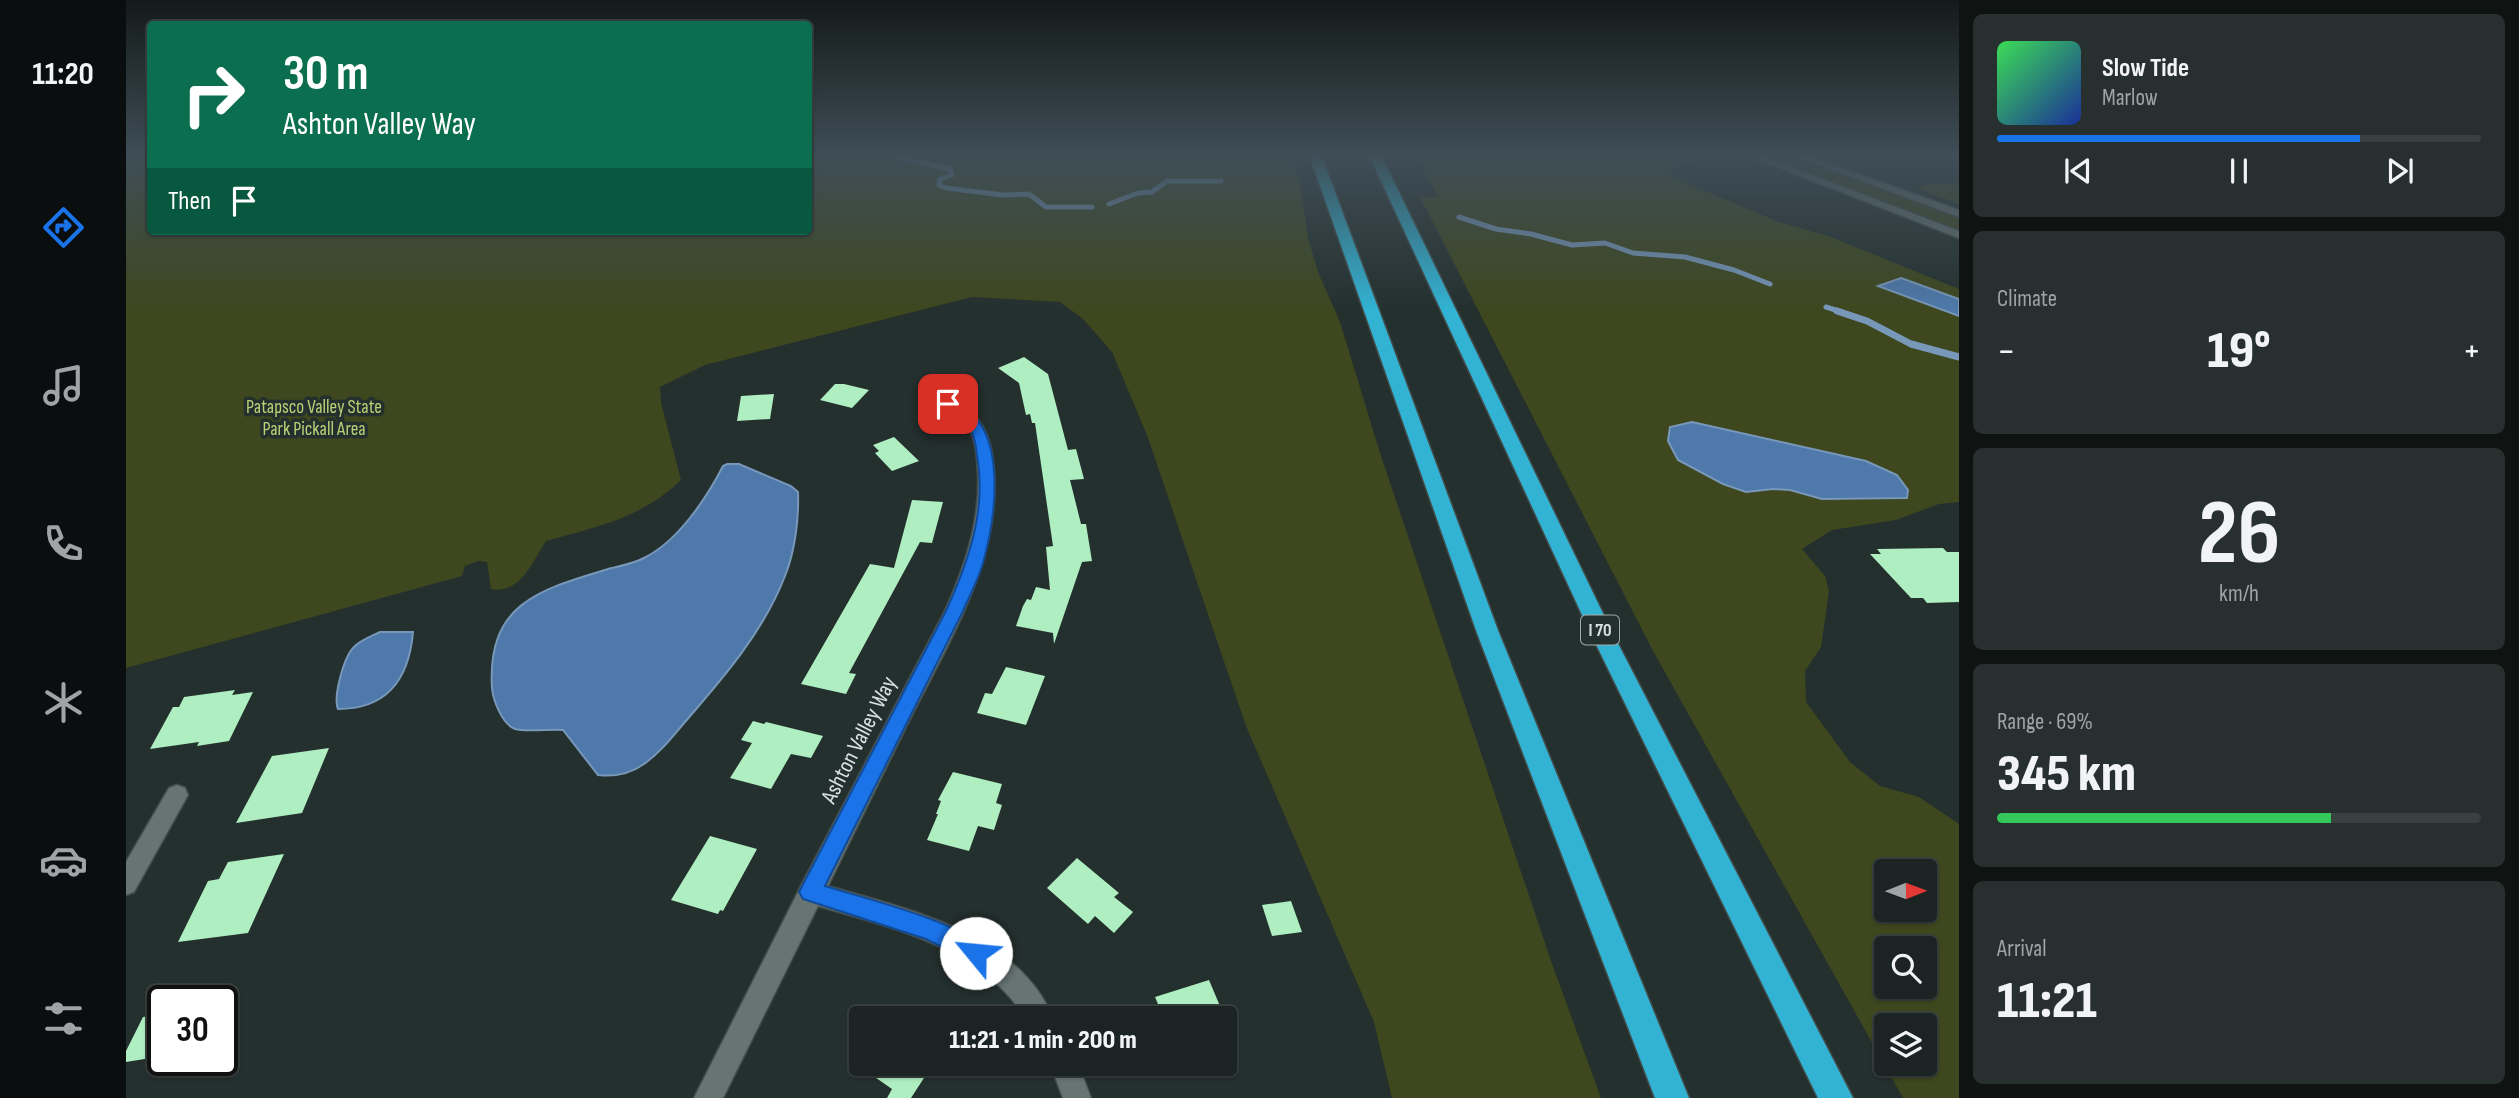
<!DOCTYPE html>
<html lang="en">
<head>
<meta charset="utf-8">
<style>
  :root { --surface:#1b2422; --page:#28302f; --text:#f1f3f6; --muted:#a0a4a5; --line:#394140; --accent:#1a73e8 }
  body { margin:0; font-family:"Sofia Sans Condensed",sans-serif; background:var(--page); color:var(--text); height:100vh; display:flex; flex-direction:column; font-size:26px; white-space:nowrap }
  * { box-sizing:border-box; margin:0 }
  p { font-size:23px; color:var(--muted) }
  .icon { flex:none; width:38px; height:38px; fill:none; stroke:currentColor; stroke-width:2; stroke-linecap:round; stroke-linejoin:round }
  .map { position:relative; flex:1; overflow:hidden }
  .side { display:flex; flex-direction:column; gap:14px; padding:14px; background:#0f1413; width:560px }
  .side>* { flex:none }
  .guide { position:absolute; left:21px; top:21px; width:665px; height:214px; border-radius:7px; box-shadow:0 2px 5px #0004,0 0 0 2px var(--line); background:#0b6e4f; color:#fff; overflow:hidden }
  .needle { width:46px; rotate:89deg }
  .controls { position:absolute; left:1748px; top:859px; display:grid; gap:14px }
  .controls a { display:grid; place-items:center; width:63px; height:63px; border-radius:7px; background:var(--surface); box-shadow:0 2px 5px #0004,0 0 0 2px var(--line); font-size:35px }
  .speed { position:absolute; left:21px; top:985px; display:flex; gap:14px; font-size:35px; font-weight:700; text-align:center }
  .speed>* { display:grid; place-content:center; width:91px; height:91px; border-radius:50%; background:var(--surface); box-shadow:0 2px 5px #0004,0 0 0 2px var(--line); line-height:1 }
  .speed .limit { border:4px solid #111; border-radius:10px; background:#fff; color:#111 }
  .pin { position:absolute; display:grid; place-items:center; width:60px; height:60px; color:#fff; margin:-30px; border-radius:14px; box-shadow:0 4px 10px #0006 }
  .me { position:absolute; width:77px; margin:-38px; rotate:298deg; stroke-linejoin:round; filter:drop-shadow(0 0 5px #0008) }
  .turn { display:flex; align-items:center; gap:24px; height:147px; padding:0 21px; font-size:32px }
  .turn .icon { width:91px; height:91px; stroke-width:2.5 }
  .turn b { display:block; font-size:49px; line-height:60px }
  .then { display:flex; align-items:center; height:66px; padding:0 21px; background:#0003; gap:14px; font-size:26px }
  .big { font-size:52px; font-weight:800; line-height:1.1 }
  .side .widget { flex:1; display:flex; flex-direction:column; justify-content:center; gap:10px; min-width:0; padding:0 24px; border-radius:10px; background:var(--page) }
  .side .dial { align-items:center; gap:0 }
  .dial b { font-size:91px; line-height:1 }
  .song { display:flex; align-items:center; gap:21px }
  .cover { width:84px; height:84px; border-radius:10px; background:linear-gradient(135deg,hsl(130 70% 55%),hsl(230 70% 35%)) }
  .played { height:7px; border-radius:4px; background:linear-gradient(90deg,var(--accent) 75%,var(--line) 75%) }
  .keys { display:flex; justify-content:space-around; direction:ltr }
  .heat { display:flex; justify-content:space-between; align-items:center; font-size:38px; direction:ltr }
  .charge { height:10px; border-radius:5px; background:linear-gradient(90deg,#34c759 69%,var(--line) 0) }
  .trip { position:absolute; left:723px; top:1006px; width:388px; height:70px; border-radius:7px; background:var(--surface); box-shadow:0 2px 5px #0004,0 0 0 2px var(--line); font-weight:800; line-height:70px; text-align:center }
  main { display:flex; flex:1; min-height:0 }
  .tabs { display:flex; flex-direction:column; width:126px; justify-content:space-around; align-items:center; background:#0b0e0e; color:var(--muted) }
  .tabs .icon { width:49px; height:49px }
  .tabs .selected { color:var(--accent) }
  .tabs b { font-size:32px; color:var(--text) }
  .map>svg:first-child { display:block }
  .green { fill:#3e471e; fill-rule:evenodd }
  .water { fill:#4e79aa; stroke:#7898ba; stroke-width:2 }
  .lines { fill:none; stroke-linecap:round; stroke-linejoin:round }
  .stream-far1 { stroke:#7898ba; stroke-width:5 }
  .stream { stroke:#7898ba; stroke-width:7 }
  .building { fill:#afeec1 }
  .minor-casing { stroke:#414c4b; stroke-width:3 }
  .highway-casing { stroke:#414c4b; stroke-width:3 }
  .minor { fill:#667472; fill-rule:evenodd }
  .highway { fill:#32b3d4; fill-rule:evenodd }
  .route { fill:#1a73e8; stroke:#114b97; stroke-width:2 }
  .labels { text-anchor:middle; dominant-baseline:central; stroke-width:7; stroke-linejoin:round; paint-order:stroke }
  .shield { fill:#24302e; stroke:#a3acab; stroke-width:2 }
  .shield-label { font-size:18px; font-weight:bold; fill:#d9e1e0 }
  .park-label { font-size:19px; fill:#bbd176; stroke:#24302e }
  .near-street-label { font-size:23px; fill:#d9e1e0; stroke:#24302e }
</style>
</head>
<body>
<main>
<nav class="tabs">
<b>11:20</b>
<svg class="icon selected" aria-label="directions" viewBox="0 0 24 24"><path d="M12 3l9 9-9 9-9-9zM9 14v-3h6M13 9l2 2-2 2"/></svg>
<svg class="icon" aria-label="music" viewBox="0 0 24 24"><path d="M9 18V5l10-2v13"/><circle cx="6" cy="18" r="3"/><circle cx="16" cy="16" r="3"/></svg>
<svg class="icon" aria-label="phone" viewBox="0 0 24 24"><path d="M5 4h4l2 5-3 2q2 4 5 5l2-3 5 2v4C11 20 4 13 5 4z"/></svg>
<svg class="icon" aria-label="climate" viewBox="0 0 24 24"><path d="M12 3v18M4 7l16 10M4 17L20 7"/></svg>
<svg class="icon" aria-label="car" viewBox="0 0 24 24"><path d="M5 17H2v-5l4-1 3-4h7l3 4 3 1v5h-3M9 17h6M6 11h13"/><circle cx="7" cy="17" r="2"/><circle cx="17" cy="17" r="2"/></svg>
<svg class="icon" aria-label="filters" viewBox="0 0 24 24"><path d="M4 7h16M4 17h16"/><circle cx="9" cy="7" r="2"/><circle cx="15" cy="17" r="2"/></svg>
</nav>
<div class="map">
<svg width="1833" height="1098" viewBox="0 0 1833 1098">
  <rect width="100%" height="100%" fill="#24302e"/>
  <g class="green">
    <path d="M0 157H24V231H682L683 157H1166L1173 177 1182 238 1192 272 1214 322 1254 453 1425 961 1475 1098H1266L1248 1022 1120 726 1021 435 986 352 957 319 934 302 846 297 579 365 534 387 535 403 555 480C514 519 473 526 420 541 407 561 394 595 365 589L361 562 352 561 339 566 336 576 0 668Z"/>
    <path d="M1292 157H1584L1544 169 1545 177 1653 222 1702 236 1833 289V502L1813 504 1770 520 1706 530 1676 549 1699 576 1703 591 1695 647 1679 671 1680 702 1724 762 1754 786 1793 797 1833 824V1098H1777L1526 649 1294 197H1312ZM1760 872H1799V910H1760ZM1760 948H1799V987H1760ZM1760 1026H1799V1064H1760Z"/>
    <polygon points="1642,157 1666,157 1833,218 1833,230 1649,162"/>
    <polygon points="1833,183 1833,204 1791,188 1796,185"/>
  </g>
  <g class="water">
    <polygon points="1775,278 1833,299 1833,316 1752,286"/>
    <polygon points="1566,422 1740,461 1771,475 1782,490 1781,498 1696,499 1664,490 1647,489 1620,492 1597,484 1552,460 1542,441 1544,427"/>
    <path d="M601 464H613L665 486 672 492C673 519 669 551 659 576 638 631 597 678 559 722 546 737 534 753 518 764 504 774 489 777 472 775L437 730C426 729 398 732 389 729 376 724 367 700 366 688 361 604 412 590 482 569 493 566 507 564 518 558 552 541 580 499 597 466Z"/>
    <path d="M254 632H287C283 679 261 709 212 709 207 697 218 655 229 646 235 640 246 636 254 632Z"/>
  </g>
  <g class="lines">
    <g class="stream-far1">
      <polyline points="769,157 824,169 826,175 814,179 813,185 820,188 877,195 903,194 920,207 966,207"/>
      <polyline points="983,204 1012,193 1026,192 1041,181 1095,181"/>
      <polyline points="1333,217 1370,229 1405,234 1446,245 1479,243 1507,253 1559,257 1608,270 1644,284"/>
      <polyline points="1700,307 1716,312"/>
    </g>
    <polyline class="stream" points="1711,311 1741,321 1785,344 1833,357"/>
  </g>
  <g class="building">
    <polygon points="898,357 922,374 942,450 950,449 958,479 944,480 955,524 960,524 966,561 956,562 928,644 927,633 890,626 897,606 901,599 905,600 910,587 924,590 920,547 927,546 909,423 906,423 904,414 900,415 893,383 872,368"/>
    <polygon points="709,384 718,384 743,390 726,408 694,400"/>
    <polygon points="648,394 644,419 611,421 615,396"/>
    <polygon points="768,437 793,461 766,471 749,453 753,451 747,445"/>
    <polygon points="786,500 817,502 806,543 794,542 723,673 730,674 720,694 675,684 744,564 768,568"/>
    <polygon points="1817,548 1821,552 1833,552 1833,602 1801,603 1797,598 1785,598 1744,554 1755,554 1751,549"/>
    <polygon points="880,667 919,676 900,725 851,713 859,693 866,694"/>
    <polygon points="109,690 106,695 127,692 103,741 71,746 73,742 24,749 47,707 53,707 58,697"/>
    <polygon points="627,721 638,724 640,722 697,736 685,758 665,754 645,789 604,778 626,743 615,740"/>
    <polygon points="203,748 176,813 110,823 146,756"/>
    <polygon points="827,772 876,784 870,803 876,805 868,830 852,826 843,851 801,840 812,814 810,814 815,801 812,800"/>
    <polygon points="584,836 631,849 597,911 594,910 592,914 545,900"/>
    <polygon points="158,854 122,933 52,942 82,881 93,879 102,862"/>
    <polygon points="951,858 993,893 988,897 1007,912 988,933 969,916 962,924 921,888"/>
    <polygon points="1165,901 1176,932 1146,936 1136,905"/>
    <polygon points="1083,980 1099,1018 1038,1018 1029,997"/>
    <polygon points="37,1014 37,1056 0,1062 0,1051 17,1017"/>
    <polygon points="730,1064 807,1064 785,1098 761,1098 766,1089"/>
  </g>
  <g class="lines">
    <defs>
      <g id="minor">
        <polygon points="1625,157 1639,157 1833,231 1833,238"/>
        <polygon points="1671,157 1686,157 1833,210 1833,217"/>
        <path d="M822 400C848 406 862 430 866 454 882 554 819 647 777 733 752 784 727 835 702 886 781 909 892 933 927 1018H899C857 948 765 927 692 906L597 1098H568L676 884 818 613C840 564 857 515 851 460 850 450 849 438 843 429 837 417 823 413 815 404L817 401Z"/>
        <polygon points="51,785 59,788 62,795 8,892 0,895 0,862 43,788"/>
        <polygon points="924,1064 952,1064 965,1098 937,1098"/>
      </g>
      <g id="highway">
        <polygon points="1184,157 1196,157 1373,633 1563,1098 1529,1098 1351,633"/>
        <polygon points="1244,157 1256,157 1486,632 1727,1098 1692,1098 1464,632"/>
      </g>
    </defs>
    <use href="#minor" class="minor-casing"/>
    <use href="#highway" class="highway-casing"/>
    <use href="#minor" class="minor"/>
    <use href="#highway" class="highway"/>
  </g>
  <linearGradient id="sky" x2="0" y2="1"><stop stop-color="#141a19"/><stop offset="0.5" stop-color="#3f4e57"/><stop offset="1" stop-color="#3f4e57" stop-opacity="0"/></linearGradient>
  <rect width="1833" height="311" fill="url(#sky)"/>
  <path class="route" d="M822 400C885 418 870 516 857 563 852 580 843 597 836 613L699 886C730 896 849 925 861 953L858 961 850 964 800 939 677 899 673 892 819 613C842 563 861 511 851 455 850 446 849 436 844 429 836 418 824 413 815 404Z"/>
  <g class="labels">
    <rect class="shield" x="1455" y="615.5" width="38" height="29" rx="5"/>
    <g class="shield-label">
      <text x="1474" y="630">I 70</text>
    </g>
    <g class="park-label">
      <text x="188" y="407">Patapsco Valley State<tspan x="188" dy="22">Park Pickall Area</tspan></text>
    </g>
    <g class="near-street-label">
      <text transform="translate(733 740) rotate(-63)">Ashton Valley Way</text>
    </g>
  </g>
</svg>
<div class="controls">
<a><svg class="needle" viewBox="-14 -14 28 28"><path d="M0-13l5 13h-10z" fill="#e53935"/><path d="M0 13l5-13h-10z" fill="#a0a4a5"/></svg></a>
<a><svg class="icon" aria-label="search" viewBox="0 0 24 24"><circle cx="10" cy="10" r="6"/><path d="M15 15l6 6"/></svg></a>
<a><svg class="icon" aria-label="layers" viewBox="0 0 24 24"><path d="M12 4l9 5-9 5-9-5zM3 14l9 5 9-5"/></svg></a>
</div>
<div class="speed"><div class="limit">30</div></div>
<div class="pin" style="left:822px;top:404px;background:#d93025"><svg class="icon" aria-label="arrive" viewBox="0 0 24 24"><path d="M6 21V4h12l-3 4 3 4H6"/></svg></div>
<svg class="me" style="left:850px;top:953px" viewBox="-20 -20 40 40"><circle r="19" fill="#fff"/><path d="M0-13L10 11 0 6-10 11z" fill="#1a73e8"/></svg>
<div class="trip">11:21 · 1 min · 200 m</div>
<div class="guide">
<div class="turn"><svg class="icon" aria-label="right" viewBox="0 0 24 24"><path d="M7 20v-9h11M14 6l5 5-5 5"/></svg><div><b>30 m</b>Ashton Valley Way</div></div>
<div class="then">Then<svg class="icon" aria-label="arrive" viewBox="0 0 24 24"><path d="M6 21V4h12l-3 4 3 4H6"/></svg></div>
</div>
</div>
<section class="side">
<div class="widget">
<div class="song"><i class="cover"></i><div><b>Slow Tide</b><p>Marlow</p></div></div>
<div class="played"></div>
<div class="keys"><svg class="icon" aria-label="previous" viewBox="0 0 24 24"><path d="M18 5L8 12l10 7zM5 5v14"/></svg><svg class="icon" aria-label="pause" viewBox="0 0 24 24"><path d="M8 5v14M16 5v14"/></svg><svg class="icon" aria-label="next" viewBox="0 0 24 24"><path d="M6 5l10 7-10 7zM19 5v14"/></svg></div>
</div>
<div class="widget"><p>Climate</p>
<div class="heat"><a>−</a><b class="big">19°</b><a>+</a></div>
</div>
<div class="widget dial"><b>26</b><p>km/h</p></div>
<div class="widget"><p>Range · 69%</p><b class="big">345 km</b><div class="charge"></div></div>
<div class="widget"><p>Arrival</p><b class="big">11:21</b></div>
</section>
</main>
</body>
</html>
